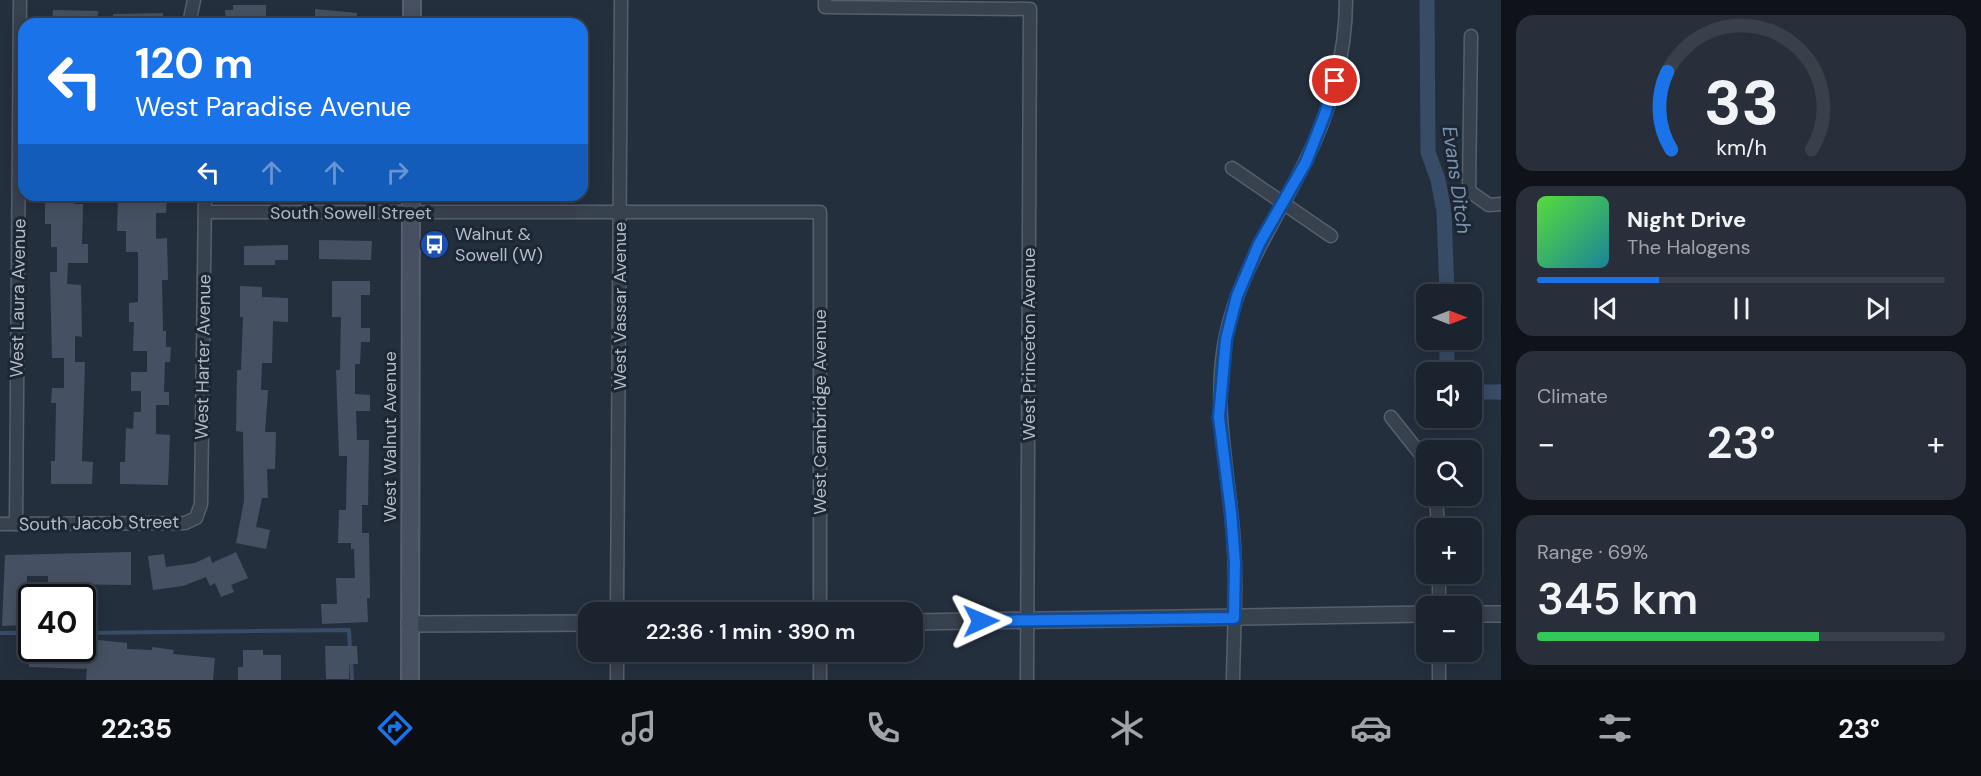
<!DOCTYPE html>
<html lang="en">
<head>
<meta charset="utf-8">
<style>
  :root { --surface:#1b232e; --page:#282f3a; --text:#f1f3f6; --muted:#a0a4aa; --line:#39404a; --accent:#1a73e8 }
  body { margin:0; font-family:"DM Sans",sans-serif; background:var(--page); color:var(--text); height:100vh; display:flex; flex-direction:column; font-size:22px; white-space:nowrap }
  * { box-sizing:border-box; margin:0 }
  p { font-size:20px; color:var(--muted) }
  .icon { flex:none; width:33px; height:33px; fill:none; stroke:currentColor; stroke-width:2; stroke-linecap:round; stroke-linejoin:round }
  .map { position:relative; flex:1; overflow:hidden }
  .drawer { display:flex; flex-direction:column; gap:15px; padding:15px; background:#0f1319; width:480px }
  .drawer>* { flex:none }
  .guide { position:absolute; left:18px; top:18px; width:570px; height:183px; border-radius:18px; box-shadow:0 3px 15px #0003,0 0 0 2px var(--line); background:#1a73e8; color:#fff; overflow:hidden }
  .needle { width:39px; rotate:90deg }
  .fabs { position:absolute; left:1416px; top:284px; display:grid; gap:12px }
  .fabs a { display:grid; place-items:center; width:66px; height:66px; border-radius:12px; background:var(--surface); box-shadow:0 3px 15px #0003,0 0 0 2px var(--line); font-size:30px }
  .speed { position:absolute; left:18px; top:584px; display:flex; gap:12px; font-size:30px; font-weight:700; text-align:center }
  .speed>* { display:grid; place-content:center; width:78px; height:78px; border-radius:50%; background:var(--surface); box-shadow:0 3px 15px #0003,0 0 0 2px var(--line); line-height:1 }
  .speed .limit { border:3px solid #111; border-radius:9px; background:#fff; color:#111 }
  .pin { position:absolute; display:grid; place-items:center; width:51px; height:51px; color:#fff; margin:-26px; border:3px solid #fff; border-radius:50%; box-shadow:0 2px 6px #0007 }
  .me { position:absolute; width:66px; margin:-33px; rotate:89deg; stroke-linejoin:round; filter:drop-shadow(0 0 4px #0008) }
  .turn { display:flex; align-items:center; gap:21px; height:126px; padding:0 18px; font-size:27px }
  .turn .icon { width:78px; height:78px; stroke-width:2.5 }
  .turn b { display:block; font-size:42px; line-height:51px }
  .lanes { display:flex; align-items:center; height:57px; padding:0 18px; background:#0003; justify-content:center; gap:30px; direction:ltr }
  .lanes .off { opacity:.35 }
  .big { font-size:45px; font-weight:600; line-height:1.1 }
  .drawer .card { flex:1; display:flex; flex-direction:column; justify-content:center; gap:9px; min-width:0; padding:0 21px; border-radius:18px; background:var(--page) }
  .drawer .dial { align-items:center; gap:0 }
  .dial svg { height:156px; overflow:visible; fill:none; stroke:var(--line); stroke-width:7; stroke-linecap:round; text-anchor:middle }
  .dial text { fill:var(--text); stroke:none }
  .song { display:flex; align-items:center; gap:18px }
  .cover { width:72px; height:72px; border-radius:9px; background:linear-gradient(135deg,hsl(110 70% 55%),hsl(190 70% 35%)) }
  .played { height:6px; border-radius:3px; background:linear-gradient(90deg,var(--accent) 30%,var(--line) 30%) }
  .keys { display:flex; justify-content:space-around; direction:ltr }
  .heat { display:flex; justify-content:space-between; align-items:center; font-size:33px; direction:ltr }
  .charge { height:9px; border-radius:4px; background:linear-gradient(90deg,#34c759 69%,var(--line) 0) }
  .trip { position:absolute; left:578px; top:602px; width:345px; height:60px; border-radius:18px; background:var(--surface); box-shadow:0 3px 15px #0003,0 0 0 2px var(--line); font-weight:600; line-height:60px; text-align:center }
  .menu { display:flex; height:96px; justify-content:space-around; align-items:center; background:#0b0e12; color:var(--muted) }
  .menu .icon { width:42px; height:42px }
  .menu .selected { color:var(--accent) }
  .menu b { font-size:27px; color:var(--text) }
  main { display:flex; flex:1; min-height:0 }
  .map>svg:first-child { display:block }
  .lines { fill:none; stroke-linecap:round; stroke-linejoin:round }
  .stream { stroke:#394c67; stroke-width:4 }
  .canal { stroke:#394c67; stroke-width:15 }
  .building { fill:#455162 }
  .minor-casing { stroke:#565f6c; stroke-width:15 }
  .tertiary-casing { stroke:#565f6c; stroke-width:18 }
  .secondary-casing { stroke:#565f6c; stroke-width:20 }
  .minor { stroke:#38414e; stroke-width:12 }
  .tertiary { stroke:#38414e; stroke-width:15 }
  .secondary { stroke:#465061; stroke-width:16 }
  .route-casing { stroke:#114b97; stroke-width:15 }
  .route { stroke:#1a73e8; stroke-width:10 }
  .labels { text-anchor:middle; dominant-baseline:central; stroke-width:6; stroke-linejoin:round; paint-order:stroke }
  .street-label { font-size:18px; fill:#b4bcc9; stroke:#1d2633 }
  .poi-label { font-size:18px; fill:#b4bcc9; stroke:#1d2633; text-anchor:start }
  .water-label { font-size:20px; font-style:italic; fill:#7c92b1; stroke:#1d2633 }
</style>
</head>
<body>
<main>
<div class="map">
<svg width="1501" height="680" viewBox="0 0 1501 680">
  <rect width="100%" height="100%" fill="#242f3e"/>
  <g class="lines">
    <g class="stream">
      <polyline points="0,633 32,633"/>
      <polyline points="82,633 349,630 350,649"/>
      <polyline points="351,660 352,680"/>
    </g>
    <g class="canal">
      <polyline points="1427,0 1428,152 1438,180 1444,211 1447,294"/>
      <polyline points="1447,372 1447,339"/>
      <polyline points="1472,392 1501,392"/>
    </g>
  </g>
  <g class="building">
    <polygon points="233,5 266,5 266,24 226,24 225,10 233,10"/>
    <polygon points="315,9 357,13 357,24 315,24"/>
    <polygon points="53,10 98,11 97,24 52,24"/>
    <polygon points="163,13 163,24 113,24 113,14"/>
    <polygon points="51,195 74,195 74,204 83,204 82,244 88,244 88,263 68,263 67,284 81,285 82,337 75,336 75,362 85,362 82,461 93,462 92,484 51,484 51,461 55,461 56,403 51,403 52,388 64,388 64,358 52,358 50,272 57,272 57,247 51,247 51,224 45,224 45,197"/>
    <polygon points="118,195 167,195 166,213 156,213 156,239 167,238 168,280 162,280 163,331 166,331 166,347 171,347 170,362 165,362 164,392 169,392 169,405 156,405 156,434 170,435 168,485 120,484 120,462 125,462 126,428 133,429 134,412 141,412 141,391 131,391 131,372 147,372 147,351 133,351 134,322 129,322 129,303 138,302 138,252 126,252 126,231 117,231"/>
    <polygon points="319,240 372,241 371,260 319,259"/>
    <polygon points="288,245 288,260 275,260 275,265 244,265 244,246"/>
    <polygon points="332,281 370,281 370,295 361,295 361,328 370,328 370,342 361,342 360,364 355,364 355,394 370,395 370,411 356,411 357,440 369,440 368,505 362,505 362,533 369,533 370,598 367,598 368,622 322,624 321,604 337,604 336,578 355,578 354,549 351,549 351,543 338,543 339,510 346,510 347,456 339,456 336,370 340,370 341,317 332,317"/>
    <polygon points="240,286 262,287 262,297 288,298 288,322 273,321 272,363 262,363 261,390 268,390 265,432 276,432 275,469 267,469 268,498 262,498 256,527 270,530 266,549 236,543 244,501 243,432 236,431 237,370 241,370 243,317 240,317"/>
    <polygon points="131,552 131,585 48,584 48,576 27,576 27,595 20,595 21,625 2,626 5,555"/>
    <polygon points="236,552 248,578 231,585 234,592 221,597 215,583 210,586 206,577 183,586 153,590 148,556 164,554 166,567 195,563 210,556 212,563"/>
    <polygon points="89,639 127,643 127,649 152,650 152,647 174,650 173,654 215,658 213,680 86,680 87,669 29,667 29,648 82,648 88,647"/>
    <polygon points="325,646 357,646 358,664 349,664 349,679 326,679"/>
    <polygon points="243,650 263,650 263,655 281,655 281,680 238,680 238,667 243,667"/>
  </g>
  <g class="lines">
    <defs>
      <g id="minor">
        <polyline points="825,0 825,7 1030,9 1027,680"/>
        <polyline points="189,24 194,0"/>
        <polyline points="1471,36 1469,191 1489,205 1501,204"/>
        <polyline points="1232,168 1331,236"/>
        <polyline points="206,212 820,212 820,612"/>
        <polyline points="1391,417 1426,461"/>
        <polyline points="1436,495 1438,528"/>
        <polyline points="0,524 185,523 196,518 201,504 205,195"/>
        <polyline points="16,524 20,0"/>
        <polyline points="1439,573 1439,606"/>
        <polyline points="617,612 621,0"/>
        <polyline points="617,651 617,680"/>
        <polyline points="820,651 820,680"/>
        <polyline points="1439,651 1439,680"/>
        <path d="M1233 680C1234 624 1238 567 1231 512 1225 452 1214 400 1225 340 1238 272 1276 222 1305 162 1330 113 1346 55 1346 0"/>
      </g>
      <g id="tertiary">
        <polyline points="1472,614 1501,614"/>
        <polyline points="912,622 1426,614"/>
        <polyline points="409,624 588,623"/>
      </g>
      <g id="secondary">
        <polyline points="412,24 412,0"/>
        <polyline points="410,680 411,195"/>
      </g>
    </defs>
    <use href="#minor" class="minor-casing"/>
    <use href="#tertiary" class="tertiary-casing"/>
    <use href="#secondary" class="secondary-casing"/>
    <use href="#minor" class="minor"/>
    <use href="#tertiary" class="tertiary"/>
    <use href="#secondary" class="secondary"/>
  </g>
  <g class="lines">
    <defs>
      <polyline id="route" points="981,621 1234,618 1235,563 1231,512 1219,417 1226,339 1237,296 1259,244 1306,162 1325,114 1335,81"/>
    </defs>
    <use href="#route" class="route-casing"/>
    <use href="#route" class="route"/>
  </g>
  <defs>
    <symbol id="bus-disc" viewBox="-11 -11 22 22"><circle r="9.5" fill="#1a4fb4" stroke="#1d2633"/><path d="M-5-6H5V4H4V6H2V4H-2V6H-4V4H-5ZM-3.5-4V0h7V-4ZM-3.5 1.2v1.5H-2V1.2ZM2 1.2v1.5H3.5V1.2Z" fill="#fff"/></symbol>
  </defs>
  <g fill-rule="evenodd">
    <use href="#bus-disc" x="418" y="228" width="33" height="33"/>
  </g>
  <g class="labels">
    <g class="street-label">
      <text x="351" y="213">South Sowell Street</text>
      <text transform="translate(18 298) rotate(-89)">West Laura Avenue</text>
      <text transform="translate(620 306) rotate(-90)">West Vassar Avenue</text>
      <text transform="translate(1029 344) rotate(-90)">West Princeton Avenue</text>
      <text transform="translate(203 357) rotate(-89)">West Harter Avenue</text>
      <text transform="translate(820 412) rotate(-90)">West Cambridge Avenue</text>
      <text transform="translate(390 437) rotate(-90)">West Walnut Avenue</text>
      <text transform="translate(99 523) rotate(-1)">South Jacob Street</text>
    </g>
    <g class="poi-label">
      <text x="455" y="234">Walnut &amp;<tspan x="455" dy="21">Sowell (W)</tspan></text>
    </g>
    <g class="water-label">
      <text transform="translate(1457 180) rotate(82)">Evans Ditch</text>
    </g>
  </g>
</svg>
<div class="fabs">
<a><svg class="needle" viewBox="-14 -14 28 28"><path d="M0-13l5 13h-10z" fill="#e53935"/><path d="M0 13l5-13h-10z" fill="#a0a4aa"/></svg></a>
<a><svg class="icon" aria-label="sound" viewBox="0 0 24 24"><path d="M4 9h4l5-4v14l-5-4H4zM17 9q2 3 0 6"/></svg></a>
<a><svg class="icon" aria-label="search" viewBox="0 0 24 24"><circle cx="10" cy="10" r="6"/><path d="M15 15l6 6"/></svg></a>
<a>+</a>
<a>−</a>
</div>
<div class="speed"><div class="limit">40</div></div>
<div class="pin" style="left:1335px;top:81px;background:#d93025"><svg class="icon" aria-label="arrive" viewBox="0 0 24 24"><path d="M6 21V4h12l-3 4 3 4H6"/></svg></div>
<svg class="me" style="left:981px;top:621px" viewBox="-20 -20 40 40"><path d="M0-17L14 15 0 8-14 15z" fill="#1a73e8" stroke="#fff" stroke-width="4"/></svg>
<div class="trip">22:36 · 1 min · 390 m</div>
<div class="guide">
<div class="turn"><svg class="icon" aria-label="left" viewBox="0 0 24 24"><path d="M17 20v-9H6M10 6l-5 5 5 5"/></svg><div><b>120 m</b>West Paradise Avenue</div></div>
<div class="lanes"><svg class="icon" aria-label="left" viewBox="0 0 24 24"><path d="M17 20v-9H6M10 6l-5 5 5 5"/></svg><svg class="icon off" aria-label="ahead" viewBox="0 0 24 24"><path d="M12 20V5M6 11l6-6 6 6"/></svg><svg class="icon off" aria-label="ahead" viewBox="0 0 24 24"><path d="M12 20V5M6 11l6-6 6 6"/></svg><svg class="icon off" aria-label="right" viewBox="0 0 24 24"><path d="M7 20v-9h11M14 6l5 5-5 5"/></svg></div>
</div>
</div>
<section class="drawer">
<div class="card dial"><svg viewBox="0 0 100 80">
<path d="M14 69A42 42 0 1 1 86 69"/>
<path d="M14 69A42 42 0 0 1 12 29" stroke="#1a73e8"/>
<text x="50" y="56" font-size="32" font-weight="700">33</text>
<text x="50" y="72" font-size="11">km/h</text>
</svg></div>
<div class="card">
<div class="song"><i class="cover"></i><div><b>Night Drive</b><p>The Halogens</p></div></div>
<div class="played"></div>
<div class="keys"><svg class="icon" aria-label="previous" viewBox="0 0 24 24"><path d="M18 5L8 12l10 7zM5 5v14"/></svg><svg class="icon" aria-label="pause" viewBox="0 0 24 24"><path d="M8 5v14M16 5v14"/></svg><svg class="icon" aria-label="next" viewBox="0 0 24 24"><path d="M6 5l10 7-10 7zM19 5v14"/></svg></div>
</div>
<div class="card"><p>Climate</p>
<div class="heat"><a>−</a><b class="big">23°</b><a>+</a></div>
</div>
<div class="card"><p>Range · 69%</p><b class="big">345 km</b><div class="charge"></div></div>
</section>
</main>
<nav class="menu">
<b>22:35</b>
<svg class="icon selected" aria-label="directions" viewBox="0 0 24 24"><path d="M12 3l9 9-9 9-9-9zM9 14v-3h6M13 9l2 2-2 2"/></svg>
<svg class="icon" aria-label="music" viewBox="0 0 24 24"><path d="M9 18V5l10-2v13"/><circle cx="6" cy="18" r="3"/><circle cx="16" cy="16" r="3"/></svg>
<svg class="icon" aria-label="phone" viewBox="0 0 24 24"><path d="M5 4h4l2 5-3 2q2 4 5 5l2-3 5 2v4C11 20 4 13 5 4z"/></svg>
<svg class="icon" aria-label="climate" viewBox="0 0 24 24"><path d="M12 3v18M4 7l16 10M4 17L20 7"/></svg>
<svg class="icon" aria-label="car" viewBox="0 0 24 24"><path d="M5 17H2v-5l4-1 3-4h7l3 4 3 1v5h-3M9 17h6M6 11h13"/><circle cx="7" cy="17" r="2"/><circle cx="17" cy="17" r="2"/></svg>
<svg class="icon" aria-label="filters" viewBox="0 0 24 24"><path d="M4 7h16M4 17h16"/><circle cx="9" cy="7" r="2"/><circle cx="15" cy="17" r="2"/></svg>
<b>23°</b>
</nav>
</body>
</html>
